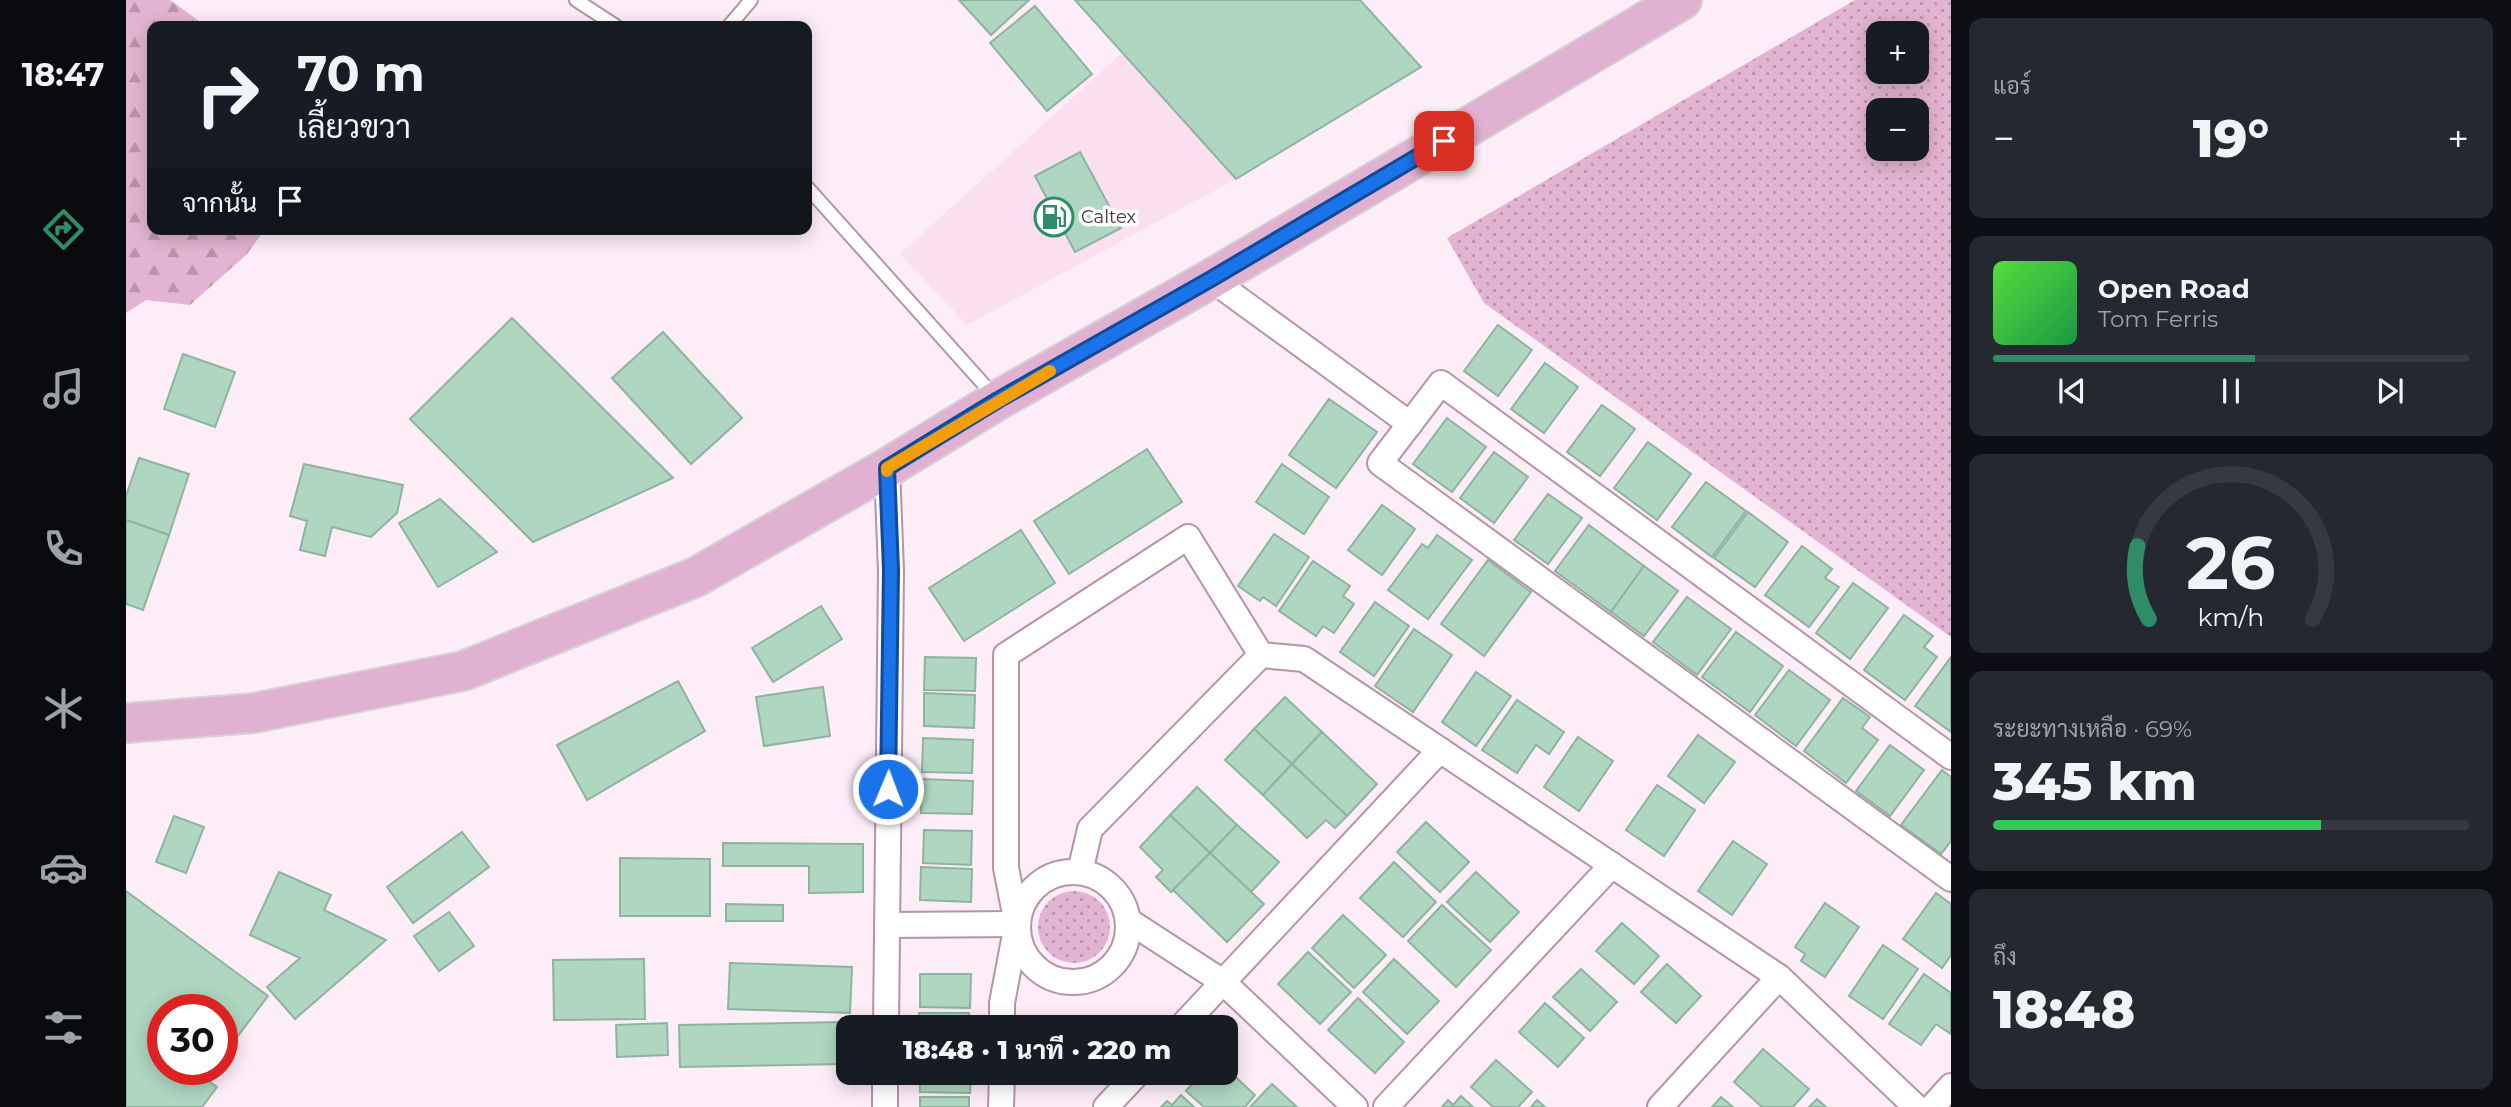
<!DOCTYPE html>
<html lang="th">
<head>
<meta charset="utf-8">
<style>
  :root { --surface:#171b24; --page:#242831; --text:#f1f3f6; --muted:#9ea1a6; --line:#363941; --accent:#2e8d66 }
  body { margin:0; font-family:Montserrat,Sarabun,sans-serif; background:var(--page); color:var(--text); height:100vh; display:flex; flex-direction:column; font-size:26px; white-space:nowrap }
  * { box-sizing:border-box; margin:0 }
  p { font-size:23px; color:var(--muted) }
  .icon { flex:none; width:38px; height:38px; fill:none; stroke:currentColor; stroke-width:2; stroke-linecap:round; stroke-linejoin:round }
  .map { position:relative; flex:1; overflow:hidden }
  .side { display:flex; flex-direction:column; gap:18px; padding:18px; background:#0d0f14; width:560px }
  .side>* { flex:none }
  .top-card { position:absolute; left:21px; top:21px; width:665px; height:214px; border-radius:14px; box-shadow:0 4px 18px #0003; background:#171b24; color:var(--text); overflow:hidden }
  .controls { position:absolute; left:1740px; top:21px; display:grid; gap:14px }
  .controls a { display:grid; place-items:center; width:63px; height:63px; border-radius:14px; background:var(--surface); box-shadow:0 4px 18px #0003; font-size:35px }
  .speed { position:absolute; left:21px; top:994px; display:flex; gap:14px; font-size:35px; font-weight:700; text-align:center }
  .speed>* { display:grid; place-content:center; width:91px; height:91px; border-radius:50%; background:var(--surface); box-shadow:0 4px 18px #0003; line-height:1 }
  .speed .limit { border:10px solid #d22; background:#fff; color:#111 }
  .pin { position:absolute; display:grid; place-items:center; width:60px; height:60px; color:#fff; margin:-30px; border-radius:14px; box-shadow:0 4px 10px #0006 }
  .me { position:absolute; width:77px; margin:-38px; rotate:1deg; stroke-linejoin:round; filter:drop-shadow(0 0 5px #0008) }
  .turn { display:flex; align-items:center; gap:24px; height:147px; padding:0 35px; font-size:32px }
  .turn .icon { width:91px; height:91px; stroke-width:2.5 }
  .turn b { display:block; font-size:49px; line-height:60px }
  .then { display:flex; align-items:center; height:66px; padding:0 35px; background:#0003; gap:14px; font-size:26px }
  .big { font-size:52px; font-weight:800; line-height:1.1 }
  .side .widget { flex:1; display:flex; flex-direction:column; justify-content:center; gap:10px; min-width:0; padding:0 24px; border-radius:14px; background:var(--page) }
  .side .dial { align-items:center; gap:0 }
  .dial svg { height:182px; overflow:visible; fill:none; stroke:var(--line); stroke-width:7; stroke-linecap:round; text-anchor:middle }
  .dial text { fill:var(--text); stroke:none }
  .song { display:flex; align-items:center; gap:21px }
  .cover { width:84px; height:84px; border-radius:10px; background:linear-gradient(135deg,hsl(110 70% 55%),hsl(140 70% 35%)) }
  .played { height:7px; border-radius:4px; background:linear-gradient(90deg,var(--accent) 55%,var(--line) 55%) }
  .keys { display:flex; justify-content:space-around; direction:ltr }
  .heat { display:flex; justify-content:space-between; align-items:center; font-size:38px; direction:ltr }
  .charge { height:10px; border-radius:5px; background:linear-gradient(90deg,#34c759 69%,var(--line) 0) }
  .trip { position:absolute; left:710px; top:1015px; width:402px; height:70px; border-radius:14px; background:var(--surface); box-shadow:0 4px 18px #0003; font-weight:800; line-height:70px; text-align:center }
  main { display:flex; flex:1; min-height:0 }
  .menu { display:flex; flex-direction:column; width:126px; justify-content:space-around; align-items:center; background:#090b0e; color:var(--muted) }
  .menu .icon { width:49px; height:49px }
  .menu .selected { color:var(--accent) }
  .menu b { font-size:32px; color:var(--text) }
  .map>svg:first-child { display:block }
  .built { fill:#fadfef }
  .grass { fill:url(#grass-dots); fill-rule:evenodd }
  .forest { fill:url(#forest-firs) }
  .building { fill:#afd6c1; stroke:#8eb39f; stroke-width:2 }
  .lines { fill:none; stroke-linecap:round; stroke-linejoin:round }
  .lane-casing { stroke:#b693a9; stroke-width:16 }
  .street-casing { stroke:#b693a9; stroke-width:28 }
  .primary-casing { stroke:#d5d2d4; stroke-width:42 }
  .lane { stroke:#fff; stroke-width:12 }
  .street { stroke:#fff; stroke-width:24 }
  .primary { stroke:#e0b1d0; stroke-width:38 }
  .route-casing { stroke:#114b97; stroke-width:18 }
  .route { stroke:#1a73e8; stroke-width:12 }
  .slow { stroke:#f59e0b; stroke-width:12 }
  .labels { text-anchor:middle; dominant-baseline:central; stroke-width:7; stroke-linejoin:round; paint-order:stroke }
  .poi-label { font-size:18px; fill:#42343c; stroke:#fff; text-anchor:start }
</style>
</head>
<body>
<main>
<nav class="menu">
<b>18:47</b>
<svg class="icon selected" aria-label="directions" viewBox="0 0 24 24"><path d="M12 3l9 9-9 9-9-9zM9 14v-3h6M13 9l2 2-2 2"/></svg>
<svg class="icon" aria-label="music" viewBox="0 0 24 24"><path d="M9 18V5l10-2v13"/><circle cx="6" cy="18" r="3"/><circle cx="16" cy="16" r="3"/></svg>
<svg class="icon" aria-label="phone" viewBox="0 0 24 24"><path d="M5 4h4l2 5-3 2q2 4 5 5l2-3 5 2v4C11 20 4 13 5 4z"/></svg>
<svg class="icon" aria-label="climate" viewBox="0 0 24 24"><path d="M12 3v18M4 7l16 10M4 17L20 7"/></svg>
<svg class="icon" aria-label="car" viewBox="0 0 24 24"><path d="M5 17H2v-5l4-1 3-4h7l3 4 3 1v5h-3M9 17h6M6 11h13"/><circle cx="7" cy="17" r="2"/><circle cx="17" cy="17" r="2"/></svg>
<svg class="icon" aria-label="filters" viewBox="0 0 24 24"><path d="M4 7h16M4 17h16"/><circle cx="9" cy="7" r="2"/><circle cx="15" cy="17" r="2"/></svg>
</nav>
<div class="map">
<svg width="1825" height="1107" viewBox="0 0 1825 1107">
  <defs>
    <pattern id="grass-dots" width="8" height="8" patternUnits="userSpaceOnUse" patternTransform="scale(1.75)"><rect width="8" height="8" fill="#e3b4d1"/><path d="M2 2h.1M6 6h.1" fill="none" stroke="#ba93ab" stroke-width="1.8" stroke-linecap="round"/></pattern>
    <pattern id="forest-firs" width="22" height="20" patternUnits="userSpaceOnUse" patternTransform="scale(1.75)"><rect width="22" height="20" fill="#e3b4d1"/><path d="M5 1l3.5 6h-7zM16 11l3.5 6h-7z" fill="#ba93ab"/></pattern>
  </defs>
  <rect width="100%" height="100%" fill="#fcedf6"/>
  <polygon class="built" points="996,53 1110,179 841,325 774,254"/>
  <g class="grass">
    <path d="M1729 0H1825V637L1358 303 1321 238ZM1752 33H1790V72H1752ZM1752 110H1790V149H1752Z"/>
    <circle cx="948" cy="927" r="36"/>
  </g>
  <polygon class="forest" points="0,0 44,0 80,26 26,26 26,229 139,229 121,254 64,305 20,300 0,313"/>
  <g class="building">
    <polygon points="833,0 903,0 865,35"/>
    <polygon points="949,0 1234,0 1295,67 1110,179"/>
    <polygon points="909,6 966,74 921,111 864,43"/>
    <polygon points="954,152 995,228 949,252 909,176"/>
    <polygon points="386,318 547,478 407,542 284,419"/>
    <polygon points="1372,325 1406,350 1372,396 1338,371"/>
    <polygon points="537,332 616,418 565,464 486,378"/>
    <polygon points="57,354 109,372 89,427 38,409"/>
    <polygon points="1419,363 1452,387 1418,433 1385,409"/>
    <polygon points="1203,399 1251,432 1210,488 1163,455"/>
    <polygon points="1476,405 1509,429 1474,476 1441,452"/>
    <polygon points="1321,418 1360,447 1326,492 1287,464"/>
    <polygon points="1522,442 1565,474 1531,520 1488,488"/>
    <polygon points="1021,449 1056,502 943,574 908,521"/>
    <polygon points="1368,452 1402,477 1368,523 1334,498"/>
    <polygon points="13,458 63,474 43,535 0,520 0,496"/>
    <polygon points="178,464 277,485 271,513 245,537 206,527 199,556 174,550 181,521 164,516"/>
    <polygon points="1156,464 1203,497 1178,534 1130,502"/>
    <polygon points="1580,482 1620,511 1586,557 1546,527"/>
    <polygon points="1422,494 1456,518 1422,564 1388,540"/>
    <polygon points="314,499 371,552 312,587 273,523"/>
    <polygon points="1256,505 1289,529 1256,575 1222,550"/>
    <polygon points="1622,512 1662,542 1629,587 1588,558"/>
    <polygon points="0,520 43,535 17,610 0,604"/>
    <polygon points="1463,525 1518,566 1485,612 1429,571"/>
    <polygon points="895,530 929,583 838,641 803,588"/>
    <polygon points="1148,534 1183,557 1150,606 1137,597 1134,601 1112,586"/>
    <polygon points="1311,535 1346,560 1302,619 1262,590 1296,544 1302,548"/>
    <polygon points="1676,546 1706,569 1699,578 1713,587 1683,627 1639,595"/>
    <polygon points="1362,560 1405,592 1358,656 1315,624"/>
    <polygon points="1187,561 1224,586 1217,596 1228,604 1208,633 1197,626 1190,636 1153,611"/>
    <polygon points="1518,566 1552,591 1518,636 1485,612"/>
    <polygon points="1727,583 1762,608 1724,659 1690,633"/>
    <polygon points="1561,597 1605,629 1571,675 1527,642"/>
    <polygon points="1249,602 1283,626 1248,676 1214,652"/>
    <polygon points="695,606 716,639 647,682 626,648"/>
    <polygon points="1778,615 1807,636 1798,647 1811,657 1779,700 1738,670"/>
    <polygon points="1288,629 1326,655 1287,712 1249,686"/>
    <polygon points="1610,632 1657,666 1624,712 1576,677"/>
    <polygon points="799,657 850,658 849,691 798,690"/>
    <polygon points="1825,657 1825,732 1789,706"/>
    <polygon points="1663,670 1704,700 1670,746 1629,715"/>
    <polygon points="1350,672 1385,696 1350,746 1316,722"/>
    <polygon points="552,681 579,731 461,800 431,745"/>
    <polygon points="697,687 704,736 638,746 630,697"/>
    <polygon points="798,693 849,695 848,728 798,726"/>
    <polygon points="1159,697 1196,732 1166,764 1128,729"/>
    <polygon points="1717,698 1744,717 1736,728 1752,740 1720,783 1678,751"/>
    <polygon points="1391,700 1438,732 1423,754 1410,745 1391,773 1356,750"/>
    <polygon points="1128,729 1166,764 1137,795 1099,760"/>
    <polygon points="1196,732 1251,784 1221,816 1166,764"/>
    <polygon points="1572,735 1609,762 1578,803 1542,776"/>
    <polygon points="1452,737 1487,761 1453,811 1418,787"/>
    <polygon points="797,738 847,740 846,773 796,772"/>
    <polygon points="1764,745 1798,770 1764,816 1730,791"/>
    <polygon points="1166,764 1221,816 1209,828 1200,820 1181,838 1137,795"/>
    <polygon points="1816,770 1825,777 1825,841 1815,854 1775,825"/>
    <polygon points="796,779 847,781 846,814 795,813"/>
    <polygon points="1531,785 1569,810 1538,856 1500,830"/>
    <polygon points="1071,787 1111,825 1084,853 1044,815"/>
    <polygon points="1044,815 1084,853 1045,892 1030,877 1037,870 1014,847"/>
    <polygon points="48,816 78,827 60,873 30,862"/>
    <polygon points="1300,822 1343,862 1314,892 1271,852"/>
    <polygon points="1111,825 1153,862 1125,892 1084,853"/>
    <polygon points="798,830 846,831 845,865 797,863"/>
    <polygon points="336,832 363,867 287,923 261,887"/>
    <polygon points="1607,841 1641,864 1606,915 1572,891"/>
    <polygon points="597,843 737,844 737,892 683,893 683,866 597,866"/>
    <polygon points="1084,853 1138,904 1101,942 1047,890"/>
    <polygon points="494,858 584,859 584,916 494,916"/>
    <polygon points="1268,862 1310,902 1277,937 1234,898"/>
    <polygon points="795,867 846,869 845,902 794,900"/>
    <polygon points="153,872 205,895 198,910 260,940 169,1019 141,987 174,958 124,935"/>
    <polygon points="1350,872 1393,912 1364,942 1321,902"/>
    <polygon points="0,891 142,996 96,1057 96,1010 37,1010 37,1069 87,1069 80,1079 91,1087 76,1107 0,1107"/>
    <polygon points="1810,893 1825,904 1825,955 1816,968 1777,939"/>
    <polygon points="1699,903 1733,927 1699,977 1675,961 1679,954 1669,947"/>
    <polygon points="600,904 657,905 657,921 600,921"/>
    <polygon points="1316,905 1365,950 1330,987 1282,941"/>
    <polygon points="323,912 348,946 313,971 288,936"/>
    <polygon points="1217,915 1260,955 1228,988 1186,948"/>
    <polygon points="1496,923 1533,956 1508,984 1470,951"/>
    <polygon points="1757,945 1792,969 1757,1019 1723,996"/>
    <polygon points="1182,952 1225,992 1194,1024 1152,984"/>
    <polygon points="518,959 519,1019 428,1020 427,960"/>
    <polygon points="1268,959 1313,1001 1281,1034 1237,992"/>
    <polygon points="604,963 726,967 724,1013 602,1009"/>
    <polygon points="1541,964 1575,996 1550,1023 1515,992"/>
    <polygon points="1455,969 1491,1002 1464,1031 1427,997"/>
    <polygon points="794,974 845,974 844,1008 794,1007"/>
    <polygon points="1798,974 1825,993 1825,1034 1810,1024 1795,1045 1763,1024"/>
    <polygon points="1232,998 1278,1042 1249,1073 1202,1030"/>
    <polygon points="1419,1003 1458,1038 1432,1067 1393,1032"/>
    <rect x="793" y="1013" width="50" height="14"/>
    <polygon points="718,1022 719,1064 554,1067 553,1025"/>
    <polygon points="541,1023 542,1055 491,1057 490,1025"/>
    <polygon points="1637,1049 1683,1089 1667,1107 1636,1107 1608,1082"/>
    <polygon points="1370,1060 1406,1092 1392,1107 1367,1107 1345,1087"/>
    <polygon points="1101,1069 1129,1095 1119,1107 1078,1107 1060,1091 1071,1078 1065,1073 1101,1073"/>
    <polygon points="794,1073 845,1073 844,1093 794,1092"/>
    <polygon points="1146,1084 1171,1107 1124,1107"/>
    <polygon points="1055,1095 1068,1107 1035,1107 1041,1101 1046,1105"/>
    <polygon points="1335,1096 1347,1107 1316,1107 1322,1100 1327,1105"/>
    <rect x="794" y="1097" width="49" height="10"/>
    <polygon points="1595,1097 1607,1107 1586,1107"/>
    <polygon points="1691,1099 1700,1107 1683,1107"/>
    <polygon points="1411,1100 1419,1107 1405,1107"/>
  </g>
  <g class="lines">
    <defs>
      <g id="lane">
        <polyline points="450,0 490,26"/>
        <polyline points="603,26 625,0"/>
        <polyline points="681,187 869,397"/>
      </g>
      <g id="street">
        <polyline points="1085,279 1284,424"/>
        <polyline points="1825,757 1315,383 1254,463 1825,879"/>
        <circle cx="947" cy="927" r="55"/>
        <polyline points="954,872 964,829 1135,655 1178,659 1653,977 1790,1107"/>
        <polyline points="1003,921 1097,982 1229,1107"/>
        <polyline points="761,925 891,924"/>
        <polyline points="760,1027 765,571 761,468"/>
        <polyline points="876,1027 876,1003 891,924 880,868 880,655 1062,537 1135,655"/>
        <polyline points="1055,1027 1314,750"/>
        <polyline points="759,1107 759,1073"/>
        <polyline points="875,1107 876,1073"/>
        <polyline points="980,1107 1012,1073"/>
        <polyline points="1260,1107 1486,865"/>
        <polyline points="1534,1107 1653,977"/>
        <polyline points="1806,1107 1825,1086"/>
      </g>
      <polyline id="primary" points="0,723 128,713 337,671 570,577 761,468 872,400 1085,279 1556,0"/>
    </defs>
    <use href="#lane" class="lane-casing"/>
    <use href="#street" class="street-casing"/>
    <use href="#primary" class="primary-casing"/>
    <use href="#lane" class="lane"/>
    <use href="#street" class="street"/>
    <use href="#primary" class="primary"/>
  </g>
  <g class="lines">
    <defs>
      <polyline id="route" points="762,789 765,570 761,468 872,400 1085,279 1318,141"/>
    </defs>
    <use href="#route" class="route-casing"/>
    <use href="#route" class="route"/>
    <polyline class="slow" points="761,471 761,468 924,371"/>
  </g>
  <defs>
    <symbol id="fuel-ring" viewBox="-11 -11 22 22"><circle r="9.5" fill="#fff" stroke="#2e8d66" stroke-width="1.5"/><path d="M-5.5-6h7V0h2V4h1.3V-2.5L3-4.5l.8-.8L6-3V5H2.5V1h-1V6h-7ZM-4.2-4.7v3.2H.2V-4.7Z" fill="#2e8d66"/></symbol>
  </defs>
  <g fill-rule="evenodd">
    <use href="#fuel-ring" x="906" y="195" width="44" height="44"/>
  </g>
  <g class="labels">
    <g class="poi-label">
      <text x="955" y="217">Caltex</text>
    </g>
  </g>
</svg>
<div class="controls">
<a>+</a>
<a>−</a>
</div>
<div class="speed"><div class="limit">30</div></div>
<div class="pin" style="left:1318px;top:141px;background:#d93025"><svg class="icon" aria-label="arrive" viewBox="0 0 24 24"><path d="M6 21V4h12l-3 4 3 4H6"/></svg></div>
<svg class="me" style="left:762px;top:789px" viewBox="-20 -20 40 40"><circle r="17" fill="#1a73e8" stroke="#fff" stroke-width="3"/><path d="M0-11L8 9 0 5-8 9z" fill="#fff"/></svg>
<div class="trip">18:48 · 1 นาที · 220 m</div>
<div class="top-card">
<div class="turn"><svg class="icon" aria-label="right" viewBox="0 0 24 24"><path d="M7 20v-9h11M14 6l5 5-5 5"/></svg><div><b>70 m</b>เลี้ยวขวา</div></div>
<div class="then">จากนั้น<svg class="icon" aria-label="arrive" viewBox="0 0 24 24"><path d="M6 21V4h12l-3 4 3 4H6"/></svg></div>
</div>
</div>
<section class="side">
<div class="widget"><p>แอร์</p>
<div class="heat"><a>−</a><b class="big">19°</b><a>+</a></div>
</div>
<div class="widget">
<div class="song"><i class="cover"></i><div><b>Open Road</b><p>Tom Ferris</p></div></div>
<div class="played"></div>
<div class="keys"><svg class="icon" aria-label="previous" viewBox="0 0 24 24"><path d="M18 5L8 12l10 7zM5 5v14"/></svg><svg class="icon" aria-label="pause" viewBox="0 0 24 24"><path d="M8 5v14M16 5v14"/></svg><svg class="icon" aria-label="next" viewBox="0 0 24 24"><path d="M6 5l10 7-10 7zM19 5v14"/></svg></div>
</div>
<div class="widget dial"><svg viewBox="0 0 100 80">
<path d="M14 69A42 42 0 1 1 86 69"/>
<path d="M14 69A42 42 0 0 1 9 37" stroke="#2e8d66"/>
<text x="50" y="56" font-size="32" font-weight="700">26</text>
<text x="50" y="72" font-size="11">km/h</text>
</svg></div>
<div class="widget"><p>ระยะทางเหลือ · 69%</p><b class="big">345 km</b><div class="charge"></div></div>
<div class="widget"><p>ถึง</p><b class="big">18:48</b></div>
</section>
</main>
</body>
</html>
